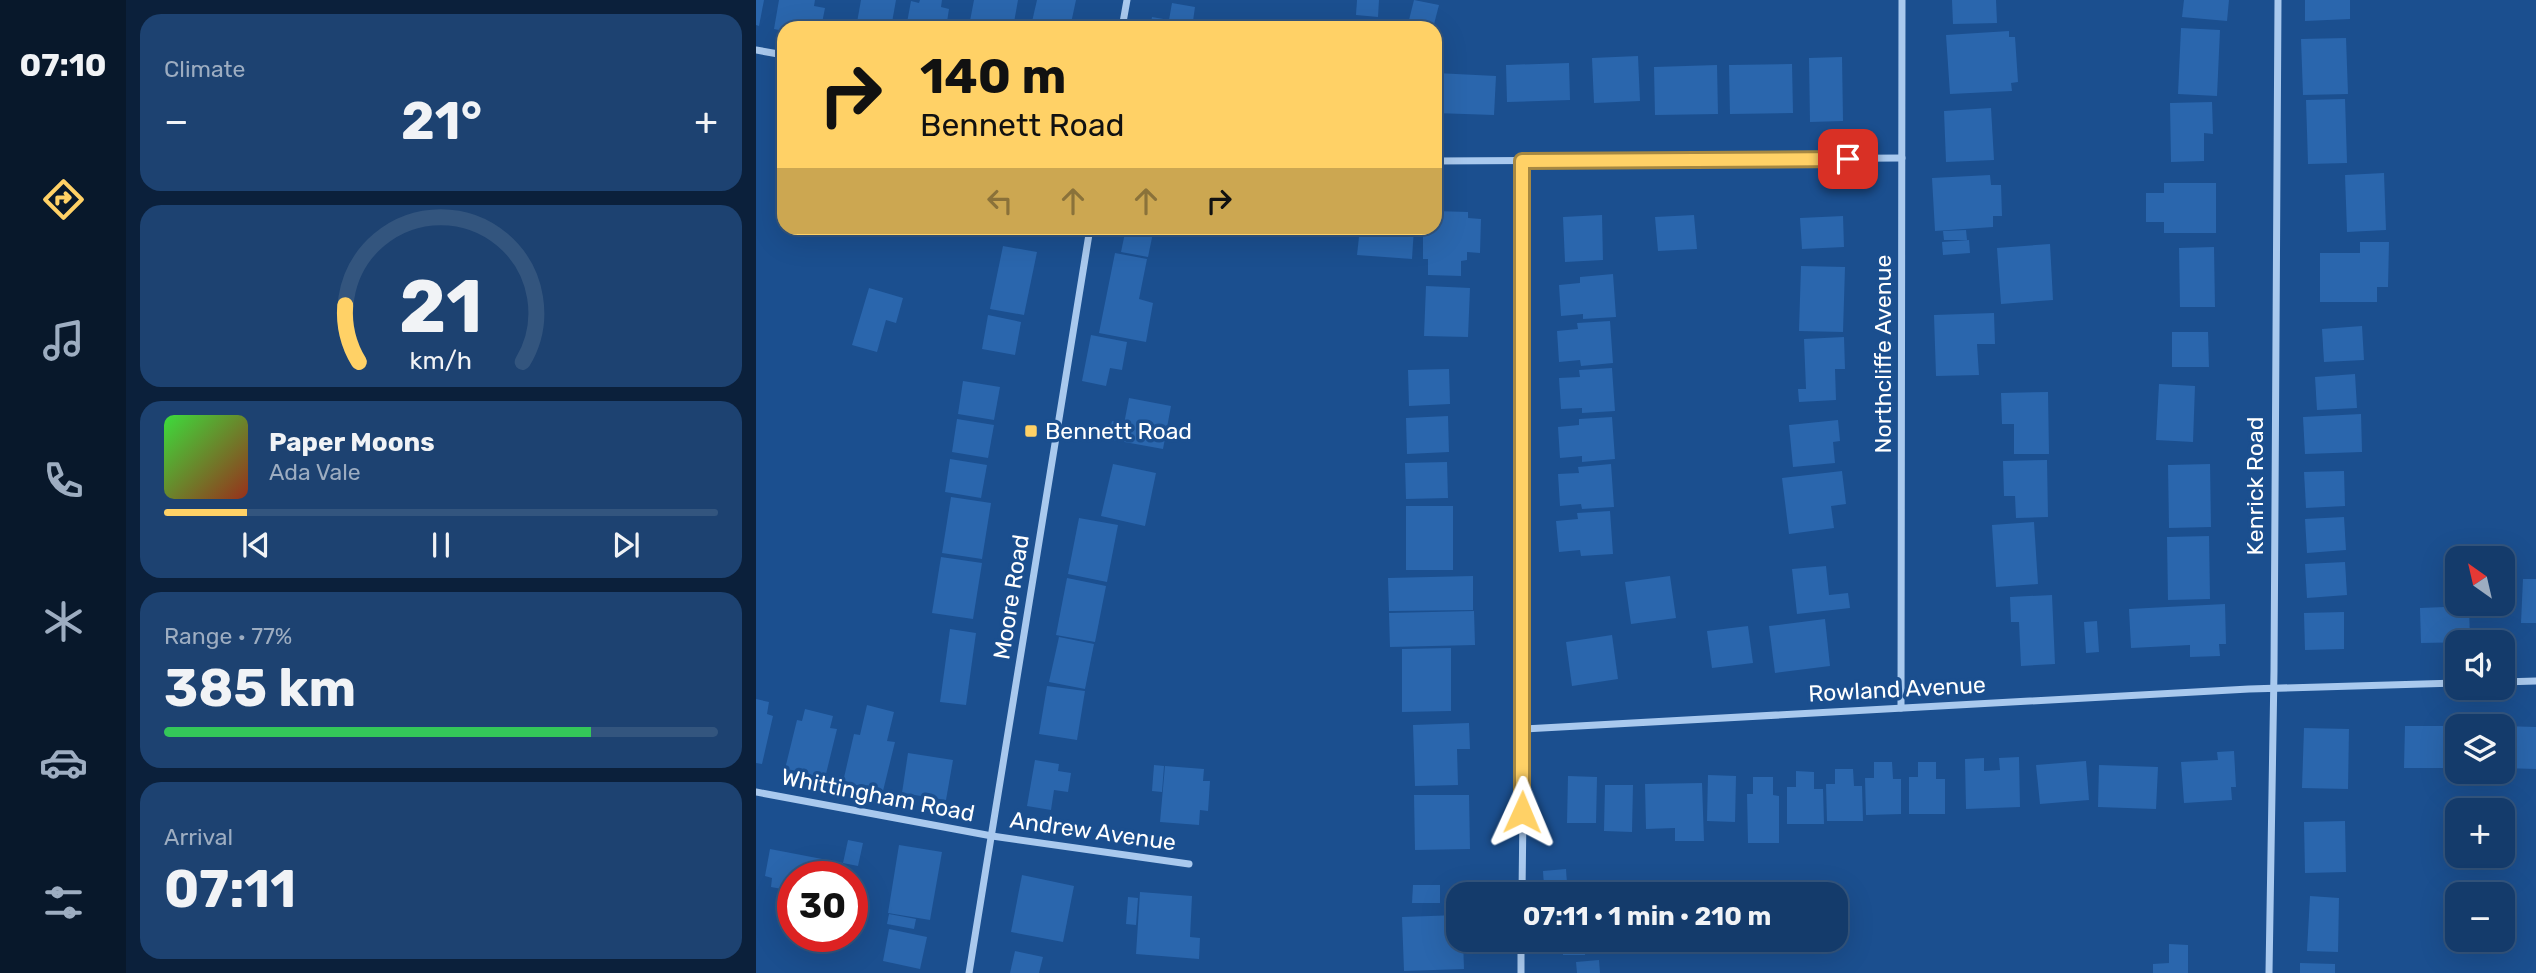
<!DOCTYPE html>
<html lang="en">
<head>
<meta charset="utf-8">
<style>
  :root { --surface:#143b6b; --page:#1d4271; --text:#f1f3f6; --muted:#9dadc1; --line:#33557e; --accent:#ffd166 }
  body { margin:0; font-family:Rubik,sans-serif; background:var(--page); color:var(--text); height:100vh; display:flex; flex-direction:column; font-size:26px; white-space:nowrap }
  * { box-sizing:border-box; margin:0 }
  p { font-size:23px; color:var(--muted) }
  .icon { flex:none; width:38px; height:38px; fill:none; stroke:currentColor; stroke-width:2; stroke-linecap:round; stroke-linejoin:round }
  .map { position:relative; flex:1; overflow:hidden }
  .details { display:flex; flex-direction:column; gap:14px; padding:14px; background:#0b203b; width:630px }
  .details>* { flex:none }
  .hud { position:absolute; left:21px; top:21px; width:665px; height:214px; border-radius:21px; box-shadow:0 7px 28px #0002,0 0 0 2px var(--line); background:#ffd166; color:#111; overflow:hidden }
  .needle { width:46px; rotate:326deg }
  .buttons { position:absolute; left:1689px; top:546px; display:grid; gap:14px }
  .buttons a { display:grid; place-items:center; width:70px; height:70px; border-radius:14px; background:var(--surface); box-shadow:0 7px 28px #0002,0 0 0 2px var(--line); font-size:35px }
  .speed { position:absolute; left:21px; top:861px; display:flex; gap:14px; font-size:35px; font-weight:700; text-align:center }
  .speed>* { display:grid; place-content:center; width:91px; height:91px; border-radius:50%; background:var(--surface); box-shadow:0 7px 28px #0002,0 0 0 2px var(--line); line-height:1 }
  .speed .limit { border:10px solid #d22; background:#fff; color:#111 }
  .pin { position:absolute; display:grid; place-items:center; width:60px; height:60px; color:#fff; margin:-30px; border-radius:14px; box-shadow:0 4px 10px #0006 }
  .me { position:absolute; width:77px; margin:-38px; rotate:1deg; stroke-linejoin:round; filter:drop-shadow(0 0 5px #0008) }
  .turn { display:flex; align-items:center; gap:24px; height:147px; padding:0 28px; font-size:32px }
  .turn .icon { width:91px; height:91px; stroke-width:2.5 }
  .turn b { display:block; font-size:49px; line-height:60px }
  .lanes { display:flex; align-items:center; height:66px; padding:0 28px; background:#0003; justify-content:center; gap:35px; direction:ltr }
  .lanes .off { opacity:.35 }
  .big { font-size:52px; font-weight:700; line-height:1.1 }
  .details .card { flex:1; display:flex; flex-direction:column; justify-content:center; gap:10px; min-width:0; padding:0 24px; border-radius:21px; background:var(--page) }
  .details .dial { align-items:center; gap:0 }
  .dial svg { height:182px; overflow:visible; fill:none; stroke:var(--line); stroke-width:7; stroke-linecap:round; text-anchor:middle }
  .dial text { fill:var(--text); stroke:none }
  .song { display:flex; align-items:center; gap:21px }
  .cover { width:84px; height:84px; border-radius:10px; background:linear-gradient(135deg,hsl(120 70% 55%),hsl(10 70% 35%)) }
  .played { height:7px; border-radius:4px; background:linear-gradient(90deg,var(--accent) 15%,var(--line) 15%) }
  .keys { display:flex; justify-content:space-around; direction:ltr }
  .heat { display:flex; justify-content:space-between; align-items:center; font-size:38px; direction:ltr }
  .charge { height:10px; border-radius:5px; background:linear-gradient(90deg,#34c759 77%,var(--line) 0) }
  .trip { position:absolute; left:690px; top:882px; width:402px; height:70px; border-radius:21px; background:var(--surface); box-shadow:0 7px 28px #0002,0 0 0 2px var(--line); font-weight:700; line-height:70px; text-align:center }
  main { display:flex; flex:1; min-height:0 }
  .menu { display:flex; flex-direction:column; width:126px; justify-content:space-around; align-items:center; background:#08182b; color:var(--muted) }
  .menu .icon { width:49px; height:49px }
  .menu .current { color:var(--accent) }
  .menu b { font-size:32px; color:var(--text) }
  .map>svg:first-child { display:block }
  .building { fill:#2a66ad }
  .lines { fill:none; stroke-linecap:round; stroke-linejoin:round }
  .street { stroke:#a9c9ee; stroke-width:7 }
  .route-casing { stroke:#a68842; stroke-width:18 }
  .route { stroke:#ffd166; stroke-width:12 }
  .poi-dot { fill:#ffd166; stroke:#1b4f8f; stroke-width:2.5 }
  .labels { text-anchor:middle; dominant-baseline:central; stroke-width:7; stroke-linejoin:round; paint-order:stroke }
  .street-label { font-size:23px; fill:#fff; stroke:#1b4f8f }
  .poi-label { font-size:23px; fill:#fff; stroke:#1b4f8f; text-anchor:start }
</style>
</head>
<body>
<main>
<nav class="menu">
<b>07:10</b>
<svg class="icon current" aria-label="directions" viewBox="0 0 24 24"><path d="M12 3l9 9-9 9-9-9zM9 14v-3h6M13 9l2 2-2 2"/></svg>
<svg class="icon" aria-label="music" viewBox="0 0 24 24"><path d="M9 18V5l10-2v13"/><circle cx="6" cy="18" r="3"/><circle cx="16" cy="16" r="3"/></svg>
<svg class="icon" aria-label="phone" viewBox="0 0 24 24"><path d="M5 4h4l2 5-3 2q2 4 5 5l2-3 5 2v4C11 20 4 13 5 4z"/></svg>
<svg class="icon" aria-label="climate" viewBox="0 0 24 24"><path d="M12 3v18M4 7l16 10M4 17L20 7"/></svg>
<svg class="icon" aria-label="car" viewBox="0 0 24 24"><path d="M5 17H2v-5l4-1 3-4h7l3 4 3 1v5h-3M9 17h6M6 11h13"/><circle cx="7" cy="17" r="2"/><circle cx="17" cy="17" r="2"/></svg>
<svg class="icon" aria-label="filters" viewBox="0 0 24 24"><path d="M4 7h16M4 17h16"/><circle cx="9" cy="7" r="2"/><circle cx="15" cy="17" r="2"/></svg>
</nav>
<section class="details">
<div class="card"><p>Climate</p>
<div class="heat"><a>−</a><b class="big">21°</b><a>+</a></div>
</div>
<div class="card dial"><svg viewBox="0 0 100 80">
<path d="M14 69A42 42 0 1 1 86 69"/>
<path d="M14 69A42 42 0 0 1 8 44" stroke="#ffd166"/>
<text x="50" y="56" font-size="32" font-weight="700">21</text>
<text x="50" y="72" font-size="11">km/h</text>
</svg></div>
<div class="card">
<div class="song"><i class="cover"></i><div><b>Paper Moons</b><p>Ada Vale</p></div></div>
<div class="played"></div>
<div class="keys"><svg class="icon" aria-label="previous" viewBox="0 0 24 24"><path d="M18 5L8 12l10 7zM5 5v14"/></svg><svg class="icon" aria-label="pause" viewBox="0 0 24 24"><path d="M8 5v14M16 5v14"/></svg><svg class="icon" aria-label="next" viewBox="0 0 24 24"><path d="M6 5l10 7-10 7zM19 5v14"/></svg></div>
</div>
<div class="card"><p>Range · 77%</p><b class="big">385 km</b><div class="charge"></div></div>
<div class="card"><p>Arrival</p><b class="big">07:11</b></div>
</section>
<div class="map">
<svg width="1780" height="973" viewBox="0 0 1780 973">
  <rect width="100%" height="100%" fill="#1b4f8f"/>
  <g class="building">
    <polygon points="0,0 8,0 3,26 0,25"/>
    <polygon points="23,0 59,0 58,6 69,8 65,28 28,28 28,31 18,29"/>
    <polygon points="105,0 140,0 135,28 100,28"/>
    <polygon points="164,0 186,0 185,7 193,9 190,28 150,28 155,1 163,3"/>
    <polygon points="218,0 262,0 257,28 224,28 225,22 214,21"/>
    <polygon points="281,0 320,0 314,28 275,26"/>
    <polygon points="601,0 623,0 622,17 600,15"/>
    <polygon points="658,0 683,5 677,28 651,28"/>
    <polygon points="1196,0 1240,0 1241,23 1197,24"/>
    <polygon points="1428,0 1473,0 1471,21 1426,17"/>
    <polygon points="1549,0 1594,0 1594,19 1549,21"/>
    <polygon points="416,3 439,7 436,28 394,28 396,17 413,20"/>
    <polygon points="1425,28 1464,30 1461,96 1422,94"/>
    <polygon points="1253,31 1253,37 1259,37 1262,82 1255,83 1256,91 1194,94 1190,35"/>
    <polygon points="1590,38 1592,94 1547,95 1545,39"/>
    <polygon points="882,56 884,101 838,103 836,58"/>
    <polygon points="1086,57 1087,121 1054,122 1053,58"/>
    <polygon points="813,63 814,100 751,102 750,65"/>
    <polygon points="1036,64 1037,113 974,114 973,65"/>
    <polygon points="961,65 962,114 899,115 898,67"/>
    <polygon points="680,73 740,76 738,115 679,113"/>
    <polygon points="1589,99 1591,163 1552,164 1550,100"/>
    <polygon points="1456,102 1457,134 1448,133 1448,161 1415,162 1414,103"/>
    <polygon points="1235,108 1238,160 1190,162 1188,111"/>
    <polygon points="1628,173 1630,230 1591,232 1589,175"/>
    <polygon points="1234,175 1235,185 1245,185 1246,216 1237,216 1237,227 1179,231 1176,178"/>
    <polygon points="1408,183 1460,183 1460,233 1408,233 1408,222 1390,222 1390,193 1408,193"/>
    <polygon points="679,211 712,212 712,218 725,219 724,253 711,252 711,260 705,261 705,276 672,275 672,259 667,259 667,228 679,228"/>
    <polygon points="846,215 847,260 809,262 807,217"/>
    <polygon points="938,215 941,249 902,251 899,217"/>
    <polygon points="1087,216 1088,247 1046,249 1044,218"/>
    <polygon points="244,228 271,228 269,235 244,230"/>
    <polygon points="370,228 398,228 392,257 365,252"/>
    <polygon points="511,228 568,228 567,237"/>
    <polygon points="604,228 658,228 656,259 601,255"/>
    <polygon points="1210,230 1211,240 1188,240 1187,231"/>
    <polygon points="1213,240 1214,253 1187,255 1186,242"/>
    <polygon points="1604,242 1633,242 1632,287 1621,287 1621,302 1564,302 1564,253 1604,253"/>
    <polygon points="1294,244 1297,300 1245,304 1241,248"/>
    <polygon points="247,246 281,252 268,315 234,309"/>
    <polygon points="1458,247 1459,307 1424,307 1423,248"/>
    <polygon points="359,253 391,259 383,299 397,303 390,342 343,333"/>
    <polygon points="1045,266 1089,267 1087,332 1043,331"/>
    <polygon points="857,274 860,317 827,319 827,314 805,316 803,285 824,283 824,277"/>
    <polygon points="670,286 714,288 712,337 668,336"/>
    <polygon points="113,288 147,298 140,323 130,320 121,352 96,345"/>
    <polygon points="1238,313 1239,344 1221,344 1223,375 1180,376 1178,315"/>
    <polygon points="232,315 265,322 259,355 226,349"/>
    <polygon points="854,321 857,363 825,366 824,360 803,362 801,331 822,329 821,323"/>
    <polygon points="1606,326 1608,360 1568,362 1566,329"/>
    <polygon points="1416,332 1452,332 1453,367 1416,367"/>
    <polygon points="335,335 371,342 366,370 354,368 350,386 326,381"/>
    <polygon points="1088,337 1089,369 1079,369 1080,400 1043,402 1042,389 1050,389 1048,339"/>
    <polygon points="856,368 859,411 826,413 826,408 805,409 803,378 824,377 823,370"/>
    <polygon points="693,369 694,404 653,406 652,370"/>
    <polygon points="1599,374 1601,408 1561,410 1559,377"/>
    <polygon points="207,381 244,387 238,420 202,414"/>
    <polygon points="1403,384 1439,386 1437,442 1400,440"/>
    <polygon points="1292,392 1293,454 1258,454 1258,424 1246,424 1245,393"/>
    <polygon points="373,398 415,406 407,449 352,439 356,421 368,424"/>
    <polygon points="1605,414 1606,452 1549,454 1547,417"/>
    <polygon points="692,416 693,452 651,454 650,418"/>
    <polygon points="856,417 859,459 826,462 826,456 804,458 802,427 823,425 823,419"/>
    <polygon points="201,419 238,425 232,458 196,452"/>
    <polygon points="1082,420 1084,441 1077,442 1079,463 1037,467 1033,425"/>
    <polygon points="194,459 231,465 225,498 189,492"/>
    <polygon points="1291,460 1292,517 1260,518 1259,496 1248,496 1247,461"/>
    <polygon points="691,462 692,498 650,499 649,463"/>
    <polygon points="357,464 400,473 389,526 345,516"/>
    <polygon points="855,464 858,507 826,509 825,504 804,506 802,474 823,473 822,467"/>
    <polygon points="1454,464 1455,527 1413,528 1412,465"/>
    <polygon points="1086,471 1090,504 1075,506 1078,528 1033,534 1026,478"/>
    <polygon points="1588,471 1589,506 1550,508 1548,472"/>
    <polygon points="195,497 235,503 226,559 186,553"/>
    <rect x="650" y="506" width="47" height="64"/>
    <polygon points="854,511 857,554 825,556 824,550 803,552 800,521 822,519 821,513"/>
    <polygon points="1588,517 1590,550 1551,553 1549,519"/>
    <polygon points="323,518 362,525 351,582 312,574"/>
    <polygon points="1278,522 1282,584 1240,587 1236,525"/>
    <polygon points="1453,536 1454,599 1412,600 1411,537"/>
    <polygon points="185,557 226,563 217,619 176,613"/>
    <polygon points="1589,562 1591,595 1551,598 1549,564"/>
    <polygon points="1070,566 1073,595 1092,593 1094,608 1041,614 1036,569"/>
    <polygon points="717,576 717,610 633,611 632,578"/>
    <polygon points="914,576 920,618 875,624 869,582"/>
    <polygon points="311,578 350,586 339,642 300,635"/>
    <polygon points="1767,579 1780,579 1780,623 1765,623"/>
    <polygon points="1296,595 1299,664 1265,666 1263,622 1255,622 1254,597"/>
    <polygon points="1469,604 1470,644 1463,644 1464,656 1434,657 1434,645 1375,648 1373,609"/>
    <polygon points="1713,606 1714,642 1665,643 1664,608"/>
    <polygon points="718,611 719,645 634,647 633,613"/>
    <polygon points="1588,612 1588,649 1549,650 1548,613"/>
    <polygon points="1069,619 1074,666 1019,673 1013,626"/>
    <polygon points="1341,621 1343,652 1330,653 1328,622"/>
    <polygon points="992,626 997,663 956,668 951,631"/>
    <polygon points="194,629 220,633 210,705 184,702"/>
    <polygon points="856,635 862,679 816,686 810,642"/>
    <polygon points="303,637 338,644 329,689 293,682"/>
    <polygon points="695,648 695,711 646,712 646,649"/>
    <polygon points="291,686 329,691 321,740 283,734"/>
    <polygon points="0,699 13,702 11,714 17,716 6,764 0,763"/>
    <polygon points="111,705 138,712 131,741 139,742 127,791 87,782 98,734 104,735"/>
    <polygon points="49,709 77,716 74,728 81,729 69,778 29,769 41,720 46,721"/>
    <polygon points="713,723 714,749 701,749 702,785 659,786 657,725"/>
    <polygon points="1649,726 1701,726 1701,768 1648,768"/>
    <polygon points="1746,726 1780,727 1780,769 1746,768"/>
    <polygon points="1548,728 1593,729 1592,789 1546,788"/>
    <polygon points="1478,751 1480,787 1475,787 1476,800 1428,803 1425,762 1462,760 1461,752"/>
    <polygon points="152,753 197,760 190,800 146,793"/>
    <polygon points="1263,757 1264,807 1210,809 1209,759 1228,758 1228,771 1244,770 1243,758"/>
    <polygon points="279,760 303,764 302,771 315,773 312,792 298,790 295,810 271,806"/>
    <polygon points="1330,761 1333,800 1284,804 1280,765"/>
    <polygon points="1118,762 1136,762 1137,779 1145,779 1145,814 1110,815 1109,778 1118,778"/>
    <polygon points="1162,762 1180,762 1180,779 1189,779 1189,814 1153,814 1153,777 1162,777"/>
    <polygon points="398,765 408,766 406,792 396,791"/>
    <polygon points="1343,765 1402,767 1400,809 1342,807"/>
    <polygon points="409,766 448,769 447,781 454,781 452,811 444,810 443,825 404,822"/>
    <polygon points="1079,769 1097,769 1098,786 1106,786 1107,821 1071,821 1070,784 1079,784"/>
    <polygon points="1040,771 1058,772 1058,789 1067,789 1068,824 1031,824 1031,787 1040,787"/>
    <polygon points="952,775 980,776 979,822 951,821"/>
    <polygon points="812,776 841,777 840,823 811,823"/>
    <polygon points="997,777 1017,777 1017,795 1023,796 1023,843 992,843 991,794 997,794"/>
    <polygon points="946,783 948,841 919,841 919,828 890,829 889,784"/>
    <polygon points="849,785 877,785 876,832 848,831"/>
    <polygon points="658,795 713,795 714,849 659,850"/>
    <polygon points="1589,821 1590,872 1549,873 1548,822"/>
    <polygon points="92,840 107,843 102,866 87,863"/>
    <polygon points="143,845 186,852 174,920 132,913"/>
    <polygon points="14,849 87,863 85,877 37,877 37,891 15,887 16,878 9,876"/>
    <polygon points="810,869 811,884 788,886 787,871"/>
    <polygon points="266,875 318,886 307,942 255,932"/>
    <polygon points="657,885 684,885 684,903 656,903"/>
    <polygon points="384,892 436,896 434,937 444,938 443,959 380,954"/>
    <polygon points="1554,896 1583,898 1582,952 1551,951"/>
    <polygon points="372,897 382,898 380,925 370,924"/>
    <polygon points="133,914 160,919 158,929 131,924"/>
    <polygon points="702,915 702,940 707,940 708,969 648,971 646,917"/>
    <polygon points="133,929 171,937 164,969 127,961"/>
    <rect x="807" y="940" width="22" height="15"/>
    <polygon points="1413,944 1432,945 1432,973 1397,973 1397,964 1413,963"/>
    <polygon points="259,951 287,957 283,973 254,973"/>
    <polygon points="843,960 844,973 821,973 820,962"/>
    <polygon points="1544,963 1579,964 1579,973 1544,973"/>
  </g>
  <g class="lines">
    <g class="street">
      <polyline points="366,28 371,0"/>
      <polyline points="0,50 28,55"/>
      <polyline points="679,161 1146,158"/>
      <polyline points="1746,682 1780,681"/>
      <polyline points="1145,708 1146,0"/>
      <polyline points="768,729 1493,689 1701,683"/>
      <polyline points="0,792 236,836 433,864"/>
      <polyline points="766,894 768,729 766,161"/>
      <polyline points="213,973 334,228"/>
      <polyline points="765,973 765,940"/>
      <polyline points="1513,973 1518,671 1522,0"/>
    </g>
  </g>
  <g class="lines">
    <defs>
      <polyline id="route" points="766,812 766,161 1092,159"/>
    </defs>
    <use href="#route" class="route-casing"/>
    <use href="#route" class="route"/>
  </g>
  <rect class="poi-dot" x="268" y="424" width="14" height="14" rx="3.5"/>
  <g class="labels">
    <g class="street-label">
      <text transform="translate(1127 354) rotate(-90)">Northcliffe Avenue</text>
      <text transform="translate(1499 486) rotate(-90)">Kenrick Road</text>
      <text transform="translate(255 597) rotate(-81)">Moore Road</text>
      <text transform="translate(1141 689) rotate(-3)">Rowland Avenue</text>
      <text transform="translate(122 795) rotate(11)">Whittingham Road</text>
      <text transform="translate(337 831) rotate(8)">Andrew Avenue</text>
    </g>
    <g class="poi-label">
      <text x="289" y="431">Bennett Road</text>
    </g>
  </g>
</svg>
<div class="buttons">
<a><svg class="needle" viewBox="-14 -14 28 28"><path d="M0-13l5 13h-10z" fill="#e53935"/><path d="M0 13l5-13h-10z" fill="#9dadc1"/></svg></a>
<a><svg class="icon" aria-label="sound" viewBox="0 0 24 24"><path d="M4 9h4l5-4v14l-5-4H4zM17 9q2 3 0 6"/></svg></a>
<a><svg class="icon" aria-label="layers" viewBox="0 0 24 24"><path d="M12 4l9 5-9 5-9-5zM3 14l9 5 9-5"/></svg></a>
<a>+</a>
<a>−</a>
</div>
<div class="speed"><div class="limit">30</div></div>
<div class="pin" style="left:1092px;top:159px;background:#d93025"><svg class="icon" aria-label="arrive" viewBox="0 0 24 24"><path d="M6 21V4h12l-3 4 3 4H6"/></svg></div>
<svg class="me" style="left:766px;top:812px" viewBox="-20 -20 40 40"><path d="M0-17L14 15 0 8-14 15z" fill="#ffd166" stroke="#fff" stroke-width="4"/></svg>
<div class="trip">07:11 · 1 min · 210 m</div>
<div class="hud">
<div class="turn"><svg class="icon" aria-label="right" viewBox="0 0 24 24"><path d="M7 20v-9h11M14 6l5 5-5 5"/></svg><div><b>140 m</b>Bennett Road</div></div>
<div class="lanes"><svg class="icon off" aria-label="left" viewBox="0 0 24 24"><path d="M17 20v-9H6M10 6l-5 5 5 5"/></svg><svg class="icon off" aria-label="ahead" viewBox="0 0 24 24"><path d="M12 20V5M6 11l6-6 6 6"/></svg><svg class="icon off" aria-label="ahead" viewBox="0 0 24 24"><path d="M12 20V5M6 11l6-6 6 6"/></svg><svg class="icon" aria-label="right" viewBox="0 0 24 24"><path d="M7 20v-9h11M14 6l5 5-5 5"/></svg></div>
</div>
</div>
</main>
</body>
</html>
